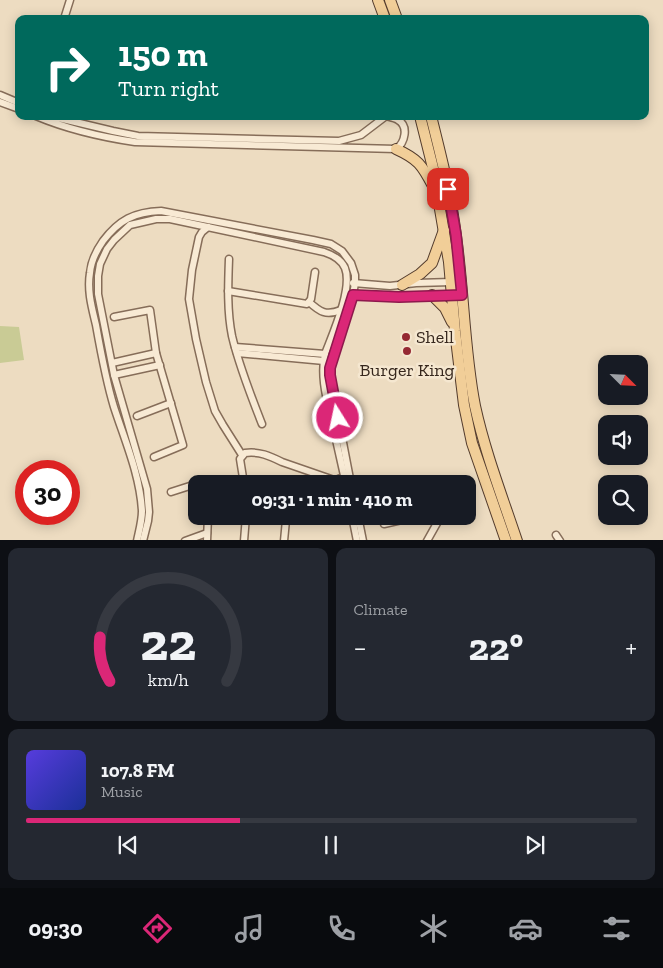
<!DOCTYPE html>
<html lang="en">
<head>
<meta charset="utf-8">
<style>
  :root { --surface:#171b24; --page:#242831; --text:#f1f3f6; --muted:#9ea1a6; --line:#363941; --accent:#db2777 }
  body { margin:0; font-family:"Zilla Slab",serif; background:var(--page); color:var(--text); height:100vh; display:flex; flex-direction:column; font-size:19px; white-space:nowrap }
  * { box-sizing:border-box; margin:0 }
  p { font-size:16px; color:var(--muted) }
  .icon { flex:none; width:28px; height:28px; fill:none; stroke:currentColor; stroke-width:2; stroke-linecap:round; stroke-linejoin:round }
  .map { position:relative; height:540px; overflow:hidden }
  .sheet { display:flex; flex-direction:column; gap:8px; padding:8px; background:#0d0f14; flex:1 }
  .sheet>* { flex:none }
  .top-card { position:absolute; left:15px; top:15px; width:634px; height:105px; border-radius:10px; box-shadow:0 2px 12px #0003; background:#00695c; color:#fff; overflow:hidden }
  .needle { width:32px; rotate:114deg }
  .tools { position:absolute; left:598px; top:355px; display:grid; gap:10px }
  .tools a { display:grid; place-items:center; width:50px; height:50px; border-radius:10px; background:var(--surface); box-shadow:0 2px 12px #0003; font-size:25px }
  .speed { position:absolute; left:15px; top:460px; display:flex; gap:10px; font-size:25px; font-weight:700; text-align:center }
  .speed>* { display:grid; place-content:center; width:65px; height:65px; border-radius:50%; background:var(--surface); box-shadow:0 2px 12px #0003; line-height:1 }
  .speed .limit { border:8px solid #d22; background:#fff; color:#111 }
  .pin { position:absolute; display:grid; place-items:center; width:42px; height:42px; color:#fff; margin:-21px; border-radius:10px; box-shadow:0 2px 8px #0006 }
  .me { position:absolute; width:55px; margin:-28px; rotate:350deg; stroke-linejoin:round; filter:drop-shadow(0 0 4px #0008) }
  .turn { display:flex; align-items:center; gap:18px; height:105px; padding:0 20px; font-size:22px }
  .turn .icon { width:65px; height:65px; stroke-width:2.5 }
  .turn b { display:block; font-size:35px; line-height:42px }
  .big { font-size:38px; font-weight:700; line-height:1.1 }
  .sheet .tile { flex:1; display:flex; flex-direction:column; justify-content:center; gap:8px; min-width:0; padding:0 18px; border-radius:10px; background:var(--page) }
  .sheet .dial { align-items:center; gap:0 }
  .dial svg { height:130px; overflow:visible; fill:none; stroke:var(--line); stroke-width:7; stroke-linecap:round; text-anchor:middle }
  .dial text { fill:var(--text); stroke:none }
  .song { display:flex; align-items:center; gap:15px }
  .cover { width:60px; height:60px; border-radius:8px; background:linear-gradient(135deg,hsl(250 70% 55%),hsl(230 70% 35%)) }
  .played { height:5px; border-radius:2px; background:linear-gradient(90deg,var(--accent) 35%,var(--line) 35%) }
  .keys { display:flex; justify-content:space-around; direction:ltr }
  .heat { display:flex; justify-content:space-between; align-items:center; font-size:28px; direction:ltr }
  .sheet .tiles { flex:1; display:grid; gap:8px; grid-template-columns:1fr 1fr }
  .tile:last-child { grid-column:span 2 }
  .trip { position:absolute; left:188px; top:475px; width:288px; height:50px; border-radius:10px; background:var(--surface); box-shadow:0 2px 12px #0003; font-weight:700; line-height:50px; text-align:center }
  .tabs { display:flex; height:80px; justify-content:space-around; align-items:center; background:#090b0e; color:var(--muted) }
  .tabs .icon { width:35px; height:35px }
  .tabs .active { color:var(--accent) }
  .tabs b { font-size:22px; color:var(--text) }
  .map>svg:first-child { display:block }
  .green { fill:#c9cb95 }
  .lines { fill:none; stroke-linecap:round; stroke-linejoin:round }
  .minor-casing { stroke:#866d59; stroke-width:9 }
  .primary-casing { stroke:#543c2d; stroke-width:12 }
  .minor { stroke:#f8ead4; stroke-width:6 }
  .primary { stroke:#f1ce98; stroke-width:10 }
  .route-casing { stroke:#8e194d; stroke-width:12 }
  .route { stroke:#db2777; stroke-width:9 }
  .poi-dot { fill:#952933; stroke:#f5e7d0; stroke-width:2 }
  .labels { text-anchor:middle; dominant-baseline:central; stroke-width:5; stroke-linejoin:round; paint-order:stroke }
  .poi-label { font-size:18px; fill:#36271d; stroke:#f5e7d0; text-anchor:start }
</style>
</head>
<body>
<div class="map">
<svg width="663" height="541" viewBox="0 0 663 541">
  <rect width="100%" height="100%" fill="#eddcc1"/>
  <polygon class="green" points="0,326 19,327 24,360 0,363"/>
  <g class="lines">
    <defs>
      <g id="minor">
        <polyline points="64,19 70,0"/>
        <polyline points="0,95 19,103"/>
        <polyline points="0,102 19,109"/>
        <path d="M36 116C67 129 101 137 135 142L396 149C405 143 409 126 398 120 395 118 389 117 386 116L361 135 339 141 138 136 113 131 50 116"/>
        <polyline points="208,227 202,232 199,237 192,270 189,299 196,339 206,382 215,411 223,425 242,455"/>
        <path d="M229 259C228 285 227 311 232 336 239 366 251 396 262 424"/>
        <polyline points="353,283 390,286 416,283 452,282"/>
        <polyline points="228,291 307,304 311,299 315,272"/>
        <polyline points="349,295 399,297 454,295"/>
        <path d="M309 302C320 312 326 316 341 310"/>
        <polyline points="114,317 150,310 156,353 183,445 154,457"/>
        <polyline points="235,347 325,354"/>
        <polyline points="237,353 324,361"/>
        <polyline points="112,363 156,353"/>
        <polyline points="114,375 160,365"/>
        <polyline points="137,416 171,403"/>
        <path d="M244 484 240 459 245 453C259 451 270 456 282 462 299 468 317 474 334 480L338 479 344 477"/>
        <polyline points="171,492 196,484"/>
        <polyline points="352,516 357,541"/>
        <polyline points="358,516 363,541"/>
        <polyline points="384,524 419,516"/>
        <polyline points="556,535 560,541"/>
        <path d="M137 541C139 531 142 521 142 511 140 475 125 441 114 407 106 381 101 353 96 325 92 308 87 291 90 273 91 261 96 251 103 241 119 220 134 212 161 211L313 240 331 244 342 251 351 263 355 275V283L353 295 331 362 330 375 351 484"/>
        <path d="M143 541 148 521 149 512 147 489 114 375 98 294V276L100 264 107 249 114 240 130 225 156 219H170L324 252C333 255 341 259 345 268 353 288 333 333 325 354 320 377 327 400 332 423 337 443 341 463 346 484"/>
        <polyline points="185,541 207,533"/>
        <polyline points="207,541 208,516"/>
        <polyline points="244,541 246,516"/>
        <polyline points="284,541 286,520"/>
        <polyline points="427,541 441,516"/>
      </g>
      <g id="primary">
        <polyline points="378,0 385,19"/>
        <polyline points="390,0 397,19"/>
        <polyline points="420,116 433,168 449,262 455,331 464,405 472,443 506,541"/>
        <path d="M431 116C441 156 451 195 456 236 464 292 464 350 475 406 485 452 502 496 517 541"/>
        <path d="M396 149C418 159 422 165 433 186"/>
        <polyline points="402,285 420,274 432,263 444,230"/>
        <polyline points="432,295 445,308 452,322"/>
      </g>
    </defs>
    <use href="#minor" class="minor-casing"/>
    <use href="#primary" class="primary-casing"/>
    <use href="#minor" class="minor"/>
    <use href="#primary" class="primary"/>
  </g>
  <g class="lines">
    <defs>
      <polyline id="route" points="338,418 330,375 330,368 353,295 399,297 462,295 456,235 448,189"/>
    </defs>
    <use href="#route" class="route-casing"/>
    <use href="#route" class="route"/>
  </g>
  <g class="poi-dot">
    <circle cx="406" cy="337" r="5"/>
    <circle cx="407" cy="351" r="5"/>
  </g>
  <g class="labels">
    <g class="poi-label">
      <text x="416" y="337">Shell</text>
      <text x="407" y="370" text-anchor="middle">Burger King</text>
    </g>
  </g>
</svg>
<div class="tools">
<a><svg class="needle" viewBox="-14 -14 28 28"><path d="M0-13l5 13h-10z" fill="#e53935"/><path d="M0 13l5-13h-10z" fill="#9ea1a6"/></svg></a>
<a><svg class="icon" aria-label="sound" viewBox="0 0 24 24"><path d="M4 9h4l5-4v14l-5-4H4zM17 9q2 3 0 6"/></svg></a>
<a><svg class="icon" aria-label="search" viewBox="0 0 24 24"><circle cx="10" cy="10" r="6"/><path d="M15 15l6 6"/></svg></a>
</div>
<div class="speed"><div class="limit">30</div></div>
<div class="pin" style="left:448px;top:189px;background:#d93025"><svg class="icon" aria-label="arrive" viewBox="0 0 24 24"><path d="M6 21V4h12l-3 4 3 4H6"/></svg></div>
<svg class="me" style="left:338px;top:418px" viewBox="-20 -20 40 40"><circle r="17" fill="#db2777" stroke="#fff" stroke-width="3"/><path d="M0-11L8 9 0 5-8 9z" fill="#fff"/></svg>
<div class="trip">09:31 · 1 min · 410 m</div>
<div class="top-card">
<div class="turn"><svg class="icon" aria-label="right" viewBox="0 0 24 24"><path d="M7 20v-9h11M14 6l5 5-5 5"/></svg><div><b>150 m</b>Turn right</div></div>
</div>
</div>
<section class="sheet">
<div class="tiles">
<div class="tile dial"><svg viewBox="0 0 100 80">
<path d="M14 69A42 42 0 1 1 86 69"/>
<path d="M14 69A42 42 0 0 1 8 42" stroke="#db2777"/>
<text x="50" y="56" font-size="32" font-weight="700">22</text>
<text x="50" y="72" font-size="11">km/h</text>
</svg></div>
<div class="tile"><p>Climate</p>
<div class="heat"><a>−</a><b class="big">22°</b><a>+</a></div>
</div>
<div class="tile">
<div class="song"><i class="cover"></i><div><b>107.8 FM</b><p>Music</p></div></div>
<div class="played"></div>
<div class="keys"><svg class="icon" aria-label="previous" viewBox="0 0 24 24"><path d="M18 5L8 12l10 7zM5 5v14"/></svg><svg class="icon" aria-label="pause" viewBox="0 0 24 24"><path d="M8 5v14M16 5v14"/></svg><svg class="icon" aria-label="next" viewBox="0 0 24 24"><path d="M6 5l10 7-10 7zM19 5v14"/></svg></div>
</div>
</div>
</section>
<nav class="tabs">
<b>09:30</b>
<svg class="icon active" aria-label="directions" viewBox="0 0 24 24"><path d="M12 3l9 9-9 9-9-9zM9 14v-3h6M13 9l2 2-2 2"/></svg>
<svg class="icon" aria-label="music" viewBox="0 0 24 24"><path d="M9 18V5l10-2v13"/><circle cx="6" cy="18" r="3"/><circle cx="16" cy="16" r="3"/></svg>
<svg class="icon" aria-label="phone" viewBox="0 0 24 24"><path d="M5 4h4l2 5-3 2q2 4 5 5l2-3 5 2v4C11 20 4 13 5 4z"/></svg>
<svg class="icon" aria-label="climate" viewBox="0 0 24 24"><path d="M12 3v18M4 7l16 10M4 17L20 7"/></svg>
<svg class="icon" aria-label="car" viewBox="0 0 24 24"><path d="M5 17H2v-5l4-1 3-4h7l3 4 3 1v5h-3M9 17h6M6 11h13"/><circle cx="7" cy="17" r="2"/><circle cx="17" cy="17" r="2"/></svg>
<svg class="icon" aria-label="filters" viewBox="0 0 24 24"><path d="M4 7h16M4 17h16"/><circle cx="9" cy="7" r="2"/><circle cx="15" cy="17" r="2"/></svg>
</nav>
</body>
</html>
